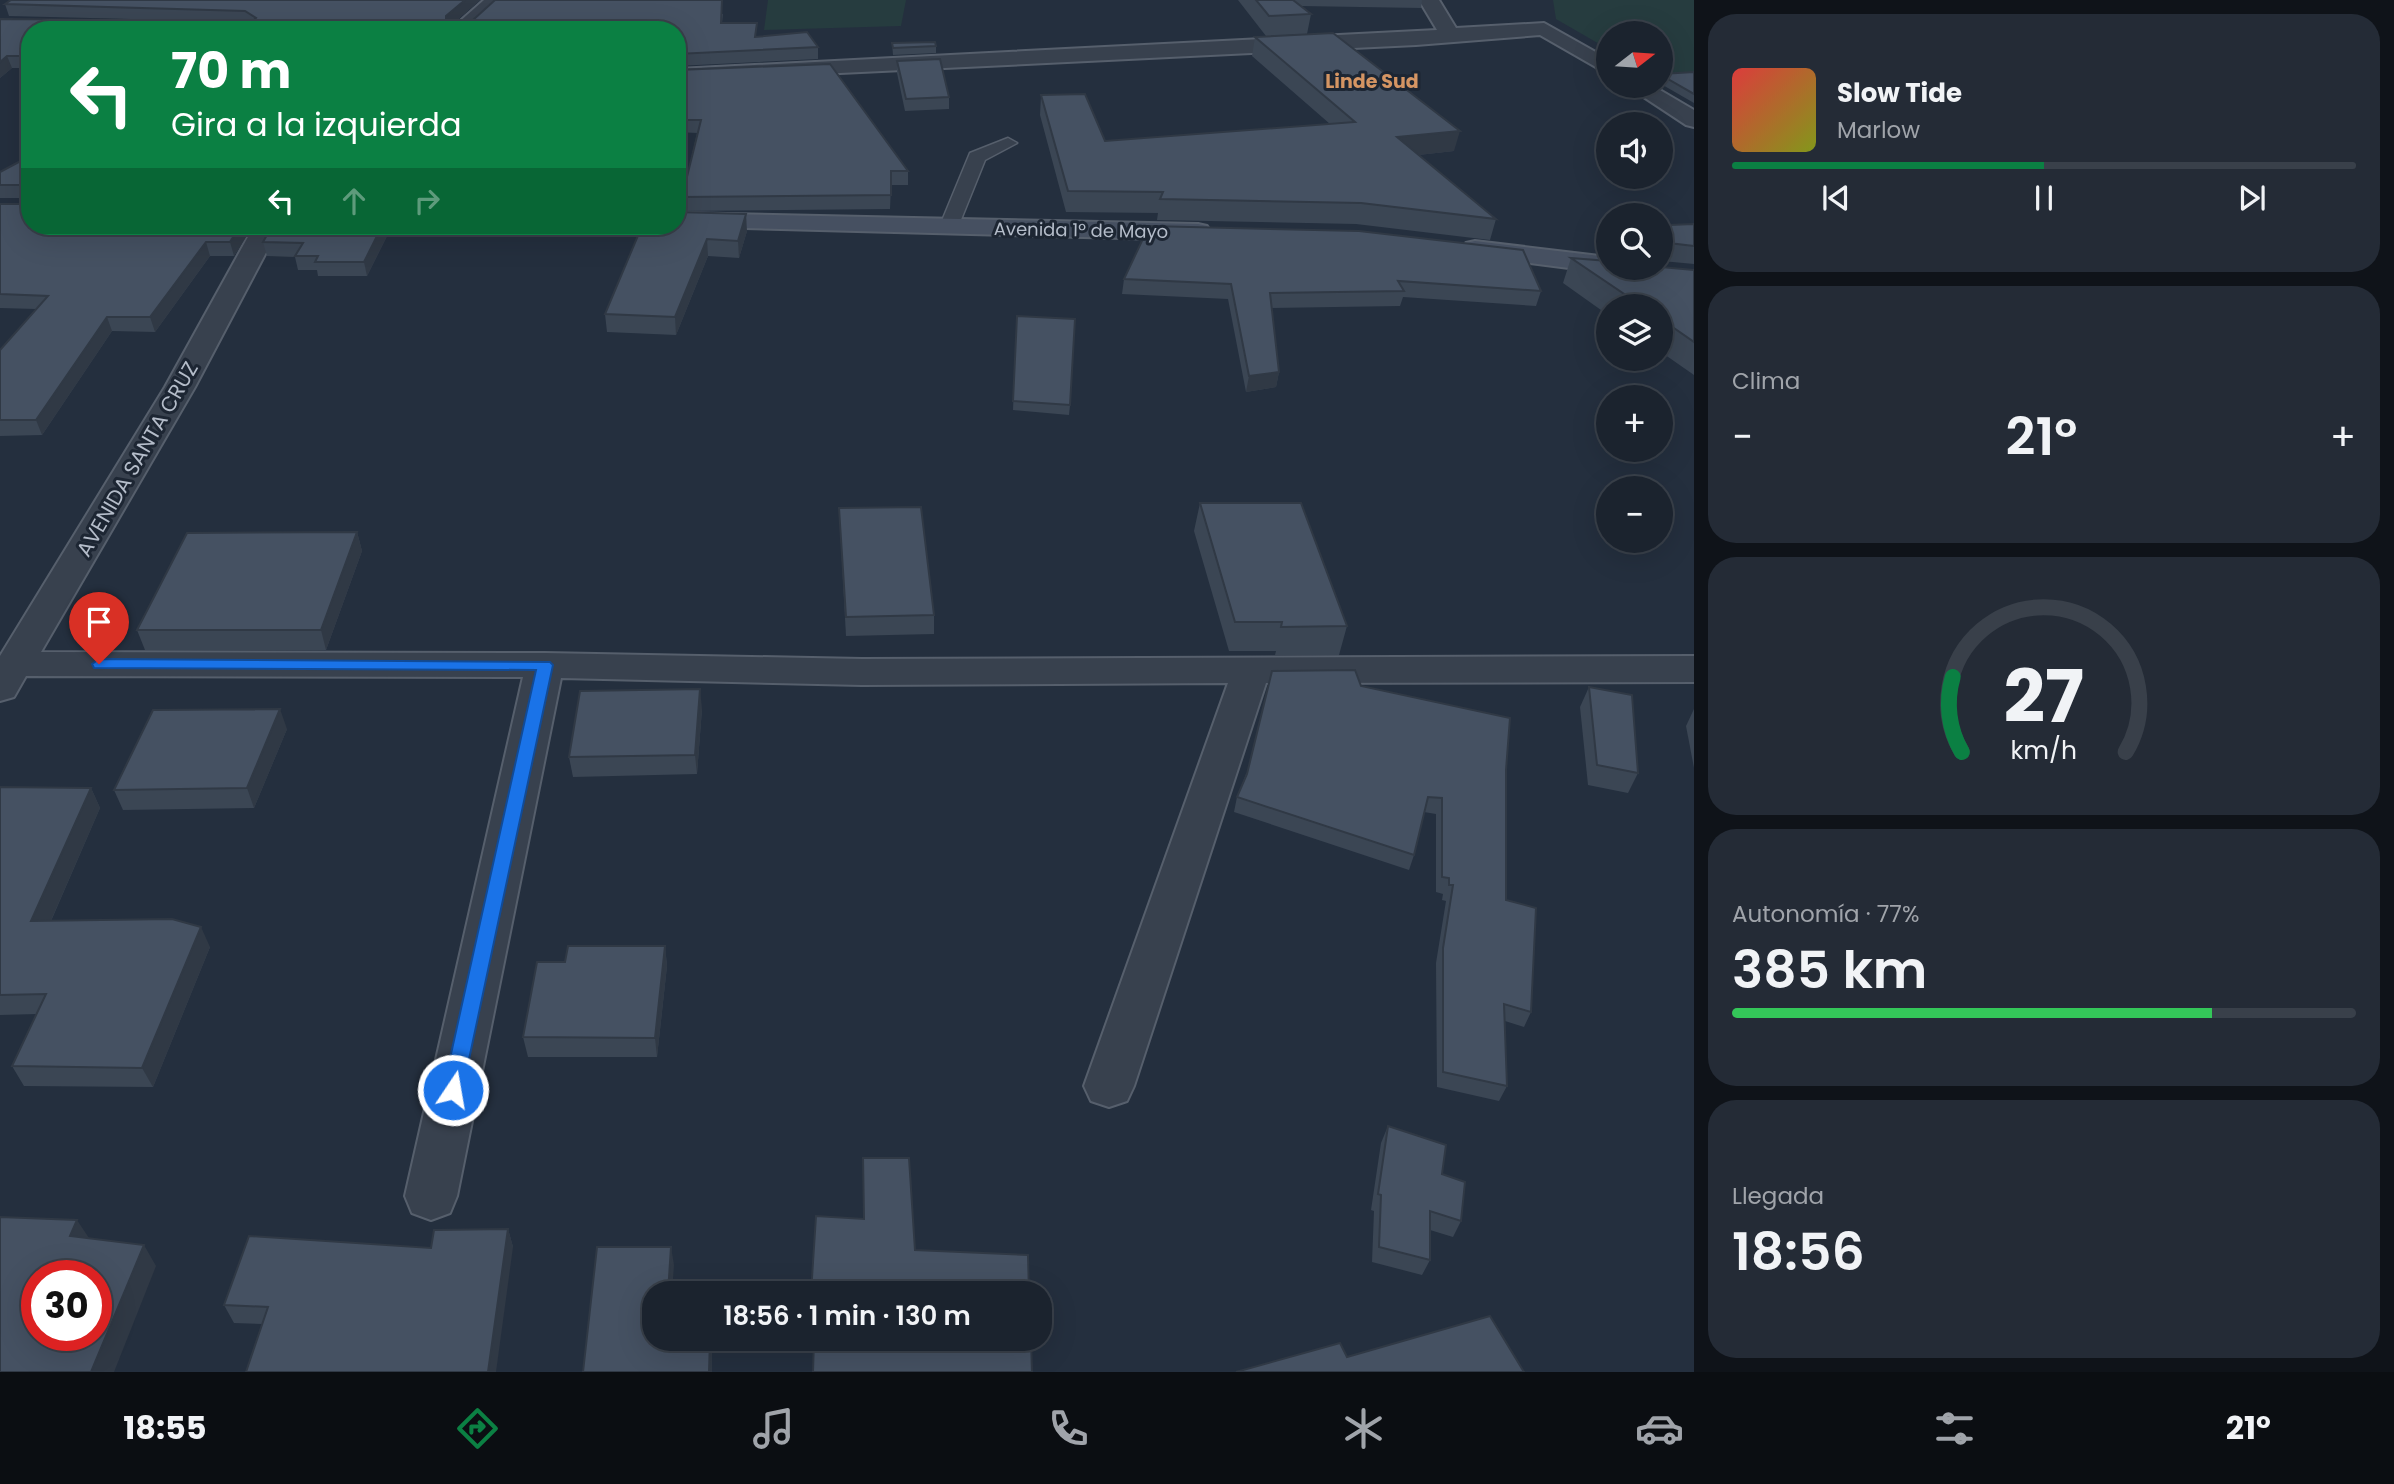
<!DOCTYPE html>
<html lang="es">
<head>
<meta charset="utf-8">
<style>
  :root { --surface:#1b232e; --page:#242b36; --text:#f1f3f6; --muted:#a0a4aa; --line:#39404a; --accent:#0b8043 }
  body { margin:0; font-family:Poppins,sans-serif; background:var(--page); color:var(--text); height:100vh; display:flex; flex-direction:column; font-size:26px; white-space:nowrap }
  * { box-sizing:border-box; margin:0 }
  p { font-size:23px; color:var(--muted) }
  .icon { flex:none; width:38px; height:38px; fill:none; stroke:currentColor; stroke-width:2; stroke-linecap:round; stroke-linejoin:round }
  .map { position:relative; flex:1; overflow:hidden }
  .details { display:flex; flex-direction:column; gap:14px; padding:14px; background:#0f1319; width:700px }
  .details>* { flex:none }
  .guide { position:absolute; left:21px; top:21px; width:665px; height:214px; border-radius:28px; box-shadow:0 7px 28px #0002,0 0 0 2px var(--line); background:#0b8043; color:#fff; overflow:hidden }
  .needle { width:46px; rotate:73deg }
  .buttons { position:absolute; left:1596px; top:21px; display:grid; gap:14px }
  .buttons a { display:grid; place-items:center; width:77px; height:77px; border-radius:50%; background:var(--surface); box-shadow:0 7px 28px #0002,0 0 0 2px var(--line); font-size:35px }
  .speed { position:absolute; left:21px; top:1260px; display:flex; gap:14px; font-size:35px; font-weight:700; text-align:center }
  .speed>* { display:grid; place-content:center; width:91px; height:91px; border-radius:50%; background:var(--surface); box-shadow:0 7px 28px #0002,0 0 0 2px var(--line); line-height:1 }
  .speed .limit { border:10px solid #d22; background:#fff; color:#111 }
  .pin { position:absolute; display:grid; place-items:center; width:60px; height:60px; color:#fff; margin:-72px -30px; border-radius:50% 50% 50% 0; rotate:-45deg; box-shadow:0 0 7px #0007 }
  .pin .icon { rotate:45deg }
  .me { position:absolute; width:77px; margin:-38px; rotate:12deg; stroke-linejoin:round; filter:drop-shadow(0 0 5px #0008) }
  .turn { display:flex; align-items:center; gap:24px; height:147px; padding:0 35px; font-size:32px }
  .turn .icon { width:91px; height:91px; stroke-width:2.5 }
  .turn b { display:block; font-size:49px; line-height:60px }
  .lanes { display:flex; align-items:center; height:66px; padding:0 35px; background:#0003; justify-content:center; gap:35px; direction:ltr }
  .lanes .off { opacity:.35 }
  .big { font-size:52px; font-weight:600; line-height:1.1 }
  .details .card { flex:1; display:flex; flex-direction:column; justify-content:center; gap:10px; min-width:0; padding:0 24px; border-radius:28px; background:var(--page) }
  .details .dial { align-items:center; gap:0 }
  .dial svg { height:182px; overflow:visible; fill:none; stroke:var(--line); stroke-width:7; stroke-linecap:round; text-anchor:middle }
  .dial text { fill:var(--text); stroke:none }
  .song { display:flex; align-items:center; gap:21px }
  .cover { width:84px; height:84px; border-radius:10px; background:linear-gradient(135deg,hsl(0 70% 55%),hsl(70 70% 35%)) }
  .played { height:7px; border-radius:4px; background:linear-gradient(90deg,var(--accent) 50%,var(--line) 50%) }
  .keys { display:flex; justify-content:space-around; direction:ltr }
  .heat { display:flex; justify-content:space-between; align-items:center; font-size:38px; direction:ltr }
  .charge { height:10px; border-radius:5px; background:linear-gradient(90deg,#34c759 77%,var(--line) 0) }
  .trip { position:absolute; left:642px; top:1281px; width:410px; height:70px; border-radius:28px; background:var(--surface); box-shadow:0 7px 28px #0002,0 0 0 2px var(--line); font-weight:600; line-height:70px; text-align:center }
  .dock { display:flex; height:112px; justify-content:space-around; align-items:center; background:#0b0e12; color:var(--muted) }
  .dock .icon { width:49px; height:49px }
  .dock .current { color:var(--accent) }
  .dock b { font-size:32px; color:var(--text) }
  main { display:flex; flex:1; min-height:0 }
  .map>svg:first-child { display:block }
  .green { fill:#263c3f }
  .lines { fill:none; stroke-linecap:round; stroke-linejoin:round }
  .lane-casing { stroke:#565f6c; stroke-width:3 }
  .street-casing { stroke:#565f6c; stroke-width:4 }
  .secondary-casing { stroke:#565f6c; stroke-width:4 }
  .lane { fill:#38414e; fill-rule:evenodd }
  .street { fill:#38414e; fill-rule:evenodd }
  .secondary { fill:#465061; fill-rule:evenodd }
  .wall { fill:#3b4654 }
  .shaded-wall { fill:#303945 }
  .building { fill:#455162; stroke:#303945; stroke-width:2; fill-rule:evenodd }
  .route { fill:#1a73e8; stroke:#114b97; stroke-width:2 }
  .labels { text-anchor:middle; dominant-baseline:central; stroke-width:6; stroke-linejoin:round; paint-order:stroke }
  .far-street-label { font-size:18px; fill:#b4bcc9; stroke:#1d2633 }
  .far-neighbourhood-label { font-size:19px; font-weight:bold; fill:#d59563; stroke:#1d2633 }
  .street-label { font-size:21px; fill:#b4bcc9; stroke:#1d2633 }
</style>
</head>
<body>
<main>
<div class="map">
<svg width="1694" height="1372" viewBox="0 0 1694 1372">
  <rect width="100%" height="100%" fill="#242f3e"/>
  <g class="green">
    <polygon points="768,0 906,0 901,26 764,30"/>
    <polygon points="1553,0 1694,0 1694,75 1661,76 1661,33 1608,33 1608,49 1556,19"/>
  </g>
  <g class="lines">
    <defs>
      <polygon id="lane" points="1008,138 1017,143 985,160 956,232 942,232 939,228 970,153"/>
      <g id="street">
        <polygon points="484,0 506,0 473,30 450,30"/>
        <polygon points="1419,0 1439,0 1456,28 1544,23 1608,59 1608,74 1540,35 1416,45 677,81 677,69 1437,30"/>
        <polygon points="1627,86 1653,86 1694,110 1694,127 1686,125"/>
        <polygon points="254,226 280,226 195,387 41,652 545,653 862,659 1694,656 1694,682 1266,683 1134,1086 1127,1101 1109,1107 1091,1101 1084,1086 1228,683 862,685 561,678 457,1196 450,1213 431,1220 412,1213 405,1196 523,677 26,676 14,697 0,701 0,656 165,387"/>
      </g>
      <g id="secondary">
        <polygon points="677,213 1198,224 1207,226 1211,232 1207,238 1198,240 668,226 677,226"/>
        <polygon points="1475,241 1608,257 1608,268 1620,268 1608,273 1466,255 1462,249 1466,243"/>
      </g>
    </defs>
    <use href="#lane" class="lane-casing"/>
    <use href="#street" class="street-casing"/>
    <use href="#secondary" class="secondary-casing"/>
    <use href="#lane" class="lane"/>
    <use href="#street" class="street"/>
    <use href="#secondary" class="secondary"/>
  </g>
  <g class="wall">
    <polygon points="480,0 457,20 723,14 722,23 757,37 818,47 818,59 677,66 677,30 30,30 30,68 12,68 0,78 0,19 170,20 9,16 5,4"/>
    <polygon points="1238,0 1422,0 1421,8 1301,6 1311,14 1307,34 1266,36"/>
    <polygon points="1255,37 1454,151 1418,155 1496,219 1490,240 1356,224 1157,220 1158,213 1066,212 1040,115 1041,95 1105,141 1330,124 1252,56"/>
    <polygon points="892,43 936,46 936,53 893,55"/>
    <polygon points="897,61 949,97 949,109 905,111 897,73"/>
    <polygon points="677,70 908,171 908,185 891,185 890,209 683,211 682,197 697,133 677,132"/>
    <polygon points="1694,72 1694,103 1661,84 1661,74"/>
    <polygon points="0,172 253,226 234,256 210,256 155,332 112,331 42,435 0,436 0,350 36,309 0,308 0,204 27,204 27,198 0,198"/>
    <polygon points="1694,224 1694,264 1662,261 1663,242 1669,225"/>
    <polygon points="272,226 392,226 367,276 318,276 317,270 298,270 295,257 267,256 263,242"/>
    <polygon points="642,226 747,231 739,258 708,256 676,335 607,332 605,314"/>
    <polygon points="1149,226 1541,291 1536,306 1403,297 1400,306 1271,308 1279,372 1276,387 1246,392 1228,299 1122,294 1124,279"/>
    <polygon points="1571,258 1694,270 1694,375 1661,352 1661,306 1608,306 1608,315 1563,283"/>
    <polygon points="1017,316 1070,405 1069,415 1013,410"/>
    <polygon points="1200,503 1347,626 1339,655 1275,655 1276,651 1229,651 1194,531"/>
    <polygon points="839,508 934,615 934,634 846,636 840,527"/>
    <polygon points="357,532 362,551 326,650 145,650 137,630"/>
    <polygon points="1361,686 1506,770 1506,900 1531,1012 1524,1027 1505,1021 1507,1086 1499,1101 1437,1087 1436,963 1446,901 1442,900 1443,894 1436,892 1436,814 1424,812 1414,855 1409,870 1234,812 1237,797 1246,774"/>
    <polygon points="1589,687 1638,773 1628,793 1588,785 1580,707"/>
    <polygon points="702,709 697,774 573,777 569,757"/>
    <polygon points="1694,709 1694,768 1686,726"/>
    <polygon points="287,729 254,808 123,810 114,790"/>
    <polygon points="0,787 91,788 100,808 51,921 210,947 153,1087 24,1086 12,1066 37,1014 0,1015"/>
    <polygon points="665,946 667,966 657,1057 528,1057 523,1037 565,962"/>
    <polygon points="1388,1126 1442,1174 1461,1221 1453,1237 1430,1230 1430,1260 1422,1275 1372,1262 1374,1211 1371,1210 1381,1143"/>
    <polygon points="508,1229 513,1247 262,1324 234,1323 224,1305 431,1248"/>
  </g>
  <g class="shaded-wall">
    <polygon points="465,0 480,0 448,28 446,16"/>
    <polygon points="7,56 12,68 0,78 0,62"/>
    <polygon points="1460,131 1454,151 1392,158 1397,137"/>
    <polygon points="746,214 747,231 739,258 738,241"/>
    <polygon points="240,226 253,226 234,256 230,242"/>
    <polygon points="382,226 392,226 367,276 364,262"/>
    <polygon points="707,239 708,256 676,335 675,317"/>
    <polygon points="206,242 210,256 155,332 150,317"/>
    <polygon points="107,317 112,331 42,435 36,420"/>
    <polygon points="1279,372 1276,387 1246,392 1249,376"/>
    <polygon points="357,532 362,551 326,650 321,630"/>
    <polygon points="700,689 702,709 697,774 695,755"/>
    <polygon points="280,709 287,729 254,808 247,788"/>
    <polygon points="91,788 100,808 42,941 31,921"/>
    <polygon points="201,927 210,947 153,1087 142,1068"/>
    <polygon points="665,946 667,966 657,1057 655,1038"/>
    <polygon points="77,1220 91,1241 70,1236"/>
    <polygon points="508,1229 513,1247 496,1372 488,1372"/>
    <polygon points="144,1245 156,1266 114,1372 91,1372"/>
    <polygon points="671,1247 674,1265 672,1293 668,1293"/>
    <polygon points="710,1339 712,1339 712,1372 709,1372"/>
  </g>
  <g class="building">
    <polygon points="11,0 465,0 446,16 446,20 473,20 495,0 722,0 721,23 757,23 755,37 807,32 818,47 677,54 677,30 30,30 30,56 7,56 0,62 0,19 253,21 256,18 245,11 5,4"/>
    <polygon points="1256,0 1293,0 1311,14 1269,16"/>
    <polygon points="1333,33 1460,131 1397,137 1496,219 1361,203 1160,199 1163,192 1068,191 1041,95 1085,94 1105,141 1355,122 1255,37"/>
    <polygon points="935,42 936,46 893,48 892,43"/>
    <polygon points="940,59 949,97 906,99 897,61"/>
    <polygon points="830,64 908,171 891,171 891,195 682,197 701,120 677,120 677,70"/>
    <polygon points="1694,72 1694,94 1661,75 1661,74"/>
    <polygon points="30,156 30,226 240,226 230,242 206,242 150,317 107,317 36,420 0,420 0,350 48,296 0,294 0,204 27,204 27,185 0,185 0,172"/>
    <polygon points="677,212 746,214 738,241 707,239 675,317 605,314 642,226 677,226"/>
    <polygon points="1694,224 1694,246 1669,243 1669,225"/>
    <polygon points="272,226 382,226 364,262 315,262 318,256 295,256 303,243 263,242"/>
    <polygon points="1149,226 1359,231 1523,250 1541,291 1398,281 1404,291 1270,293 1279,372 1249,376 1231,284 1124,279"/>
    <polygon points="1571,258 1608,261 1608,268 1661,268 1661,267 1694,270 1694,342 1661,319 1661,306 1642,306"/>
    <polygon points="1017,316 1075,319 1070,405 1013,401"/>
    <polygon points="1200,503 1301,503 1347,626 1281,627 1282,622 1235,622"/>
    <polygon points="921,507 934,615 846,617 839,508"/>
    <polygon points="357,532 321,630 137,630 187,533"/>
    <polygon points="1355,670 1361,686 1510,718 1506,770 1506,900 1536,908 1531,1012 1504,1004 1507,1086 1443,1072 1443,948 1453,885 1449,885 1449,878 1442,877 1442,798 1428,797 1414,855 1237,797 1247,774 1272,671"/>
    <polygon points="1589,687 1632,695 1638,773 1597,765"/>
    <polygon points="700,689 695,755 569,757 580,691"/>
    <polygon points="280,709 247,788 114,790 153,710"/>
    <polygon points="0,787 91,788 31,921 172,919 201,927 142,1068 12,1066 46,994 0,995"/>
    <polygon points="568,946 665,946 655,1038 523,1037 537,962 565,962"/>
    <polygon points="1388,1126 1446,1145 1442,1174 1465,1182 1461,1221 1430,1211 1430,1260 1379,1247 1381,1195 1378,1194"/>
    <polygon points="863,1158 909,1158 915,1250 1028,1255 1029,1293 811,1293 816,1216 864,1219"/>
    <path d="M0 1217 77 1220 70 1236 144 1245 91 1372H0ZM37 1276H96V1335H37Z"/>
    <polygon points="508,1229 488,1372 246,1372 268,1307 224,1305 249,1236 431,1248 434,1230"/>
    <polygon points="597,1247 671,1247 668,1293 654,1293 654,1339 710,1339 709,1372 583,1372"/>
    <polygon points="1490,1316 1524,1372 1236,1372 1340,1343 1347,1357"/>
    <polygon points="814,1339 1031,1339 1032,1372 813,1372"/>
  </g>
  <polygon class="route" points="99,659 550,662 553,665 461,1097 453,1099 446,1097 443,1090 536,670 94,668 92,664"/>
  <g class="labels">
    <g class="far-street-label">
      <text transform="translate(1081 230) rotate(1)">Avenida 1º de Mayo</text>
    </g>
    <g class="far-neighbourhood-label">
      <text x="1372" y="81">Linde Sud</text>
    </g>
    <g class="street-label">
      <text transform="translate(137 459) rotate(-60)">AVENIDA SANTA CRUZ</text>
    </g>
  </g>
</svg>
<div class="buttons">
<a><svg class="needle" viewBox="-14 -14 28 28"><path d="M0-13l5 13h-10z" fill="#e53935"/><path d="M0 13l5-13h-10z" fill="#a0a4aa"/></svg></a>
<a><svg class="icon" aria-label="sound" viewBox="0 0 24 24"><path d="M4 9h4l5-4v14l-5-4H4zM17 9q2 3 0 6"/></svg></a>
<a><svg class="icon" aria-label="search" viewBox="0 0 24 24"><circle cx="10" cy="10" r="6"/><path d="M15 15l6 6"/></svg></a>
<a><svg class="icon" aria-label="layers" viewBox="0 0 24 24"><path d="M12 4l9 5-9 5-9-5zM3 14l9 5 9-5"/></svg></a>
<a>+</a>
<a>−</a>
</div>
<div class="speed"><div class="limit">30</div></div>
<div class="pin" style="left:99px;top:664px;background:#d93025"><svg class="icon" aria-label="arrive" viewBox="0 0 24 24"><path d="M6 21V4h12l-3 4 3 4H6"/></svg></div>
<svg class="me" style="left:453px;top:1090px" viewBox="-20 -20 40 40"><circle r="17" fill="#1a73e8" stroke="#fff" stroke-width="3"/><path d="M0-11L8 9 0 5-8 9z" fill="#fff"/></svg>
<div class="trip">18:56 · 1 min · 130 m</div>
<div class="guide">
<div class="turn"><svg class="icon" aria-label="left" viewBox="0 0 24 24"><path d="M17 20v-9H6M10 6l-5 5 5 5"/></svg><div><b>70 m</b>Gira a la izquierda</div></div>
<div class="lanes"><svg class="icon" aria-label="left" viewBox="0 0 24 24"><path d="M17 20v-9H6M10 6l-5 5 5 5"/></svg><svg class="icon off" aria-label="ahead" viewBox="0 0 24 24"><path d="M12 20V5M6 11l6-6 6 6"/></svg><svg class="icon off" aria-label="right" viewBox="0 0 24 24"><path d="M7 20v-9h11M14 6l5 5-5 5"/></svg></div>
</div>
</div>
<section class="details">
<div class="card">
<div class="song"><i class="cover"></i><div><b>Slow Tide</b><p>Marlow</p></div></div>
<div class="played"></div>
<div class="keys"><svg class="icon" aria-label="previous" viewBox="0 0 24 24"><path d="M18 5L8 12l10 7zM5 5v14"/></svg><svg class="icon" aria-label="pause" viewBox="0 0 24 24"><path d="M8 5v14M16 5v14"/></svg><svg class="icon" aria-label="next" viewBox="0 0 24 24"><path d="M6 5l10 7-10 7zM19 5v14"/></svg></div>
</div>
<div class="card"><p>Clima</p>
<div class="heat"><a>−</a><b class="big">21°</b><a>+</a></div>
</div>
<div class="card dial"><svg viewBox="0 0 100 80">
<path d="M14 69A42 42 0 1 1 86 69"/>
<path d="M14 69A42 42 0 0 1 10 36" stroke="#0b8043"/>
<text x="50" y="56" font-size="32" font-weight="700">27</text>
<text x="50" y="72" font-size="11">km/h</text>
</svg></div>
<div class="card"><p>Autonomía · 77%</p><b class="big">385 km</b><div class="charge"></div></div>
<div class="card"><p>Llegada</p><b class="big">18:56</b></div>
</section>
</main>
<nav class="dock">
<b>18:55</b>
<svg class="icon current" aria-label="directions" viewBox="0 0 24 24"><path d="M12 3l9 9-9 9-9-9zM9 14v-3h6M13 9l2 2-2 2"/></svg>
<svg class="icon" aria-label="music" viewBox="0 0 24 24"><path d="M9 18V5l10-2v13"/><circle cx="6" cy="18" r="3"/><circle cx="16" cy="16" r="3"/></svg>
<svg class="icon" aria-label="phone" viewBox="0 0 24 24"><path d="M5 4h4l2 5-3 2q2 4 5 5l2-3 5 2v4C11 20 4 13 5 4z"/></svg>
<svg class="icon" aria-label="climate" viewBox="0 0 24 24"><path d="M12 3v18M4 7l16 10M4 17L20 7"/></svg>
<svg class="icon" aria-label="car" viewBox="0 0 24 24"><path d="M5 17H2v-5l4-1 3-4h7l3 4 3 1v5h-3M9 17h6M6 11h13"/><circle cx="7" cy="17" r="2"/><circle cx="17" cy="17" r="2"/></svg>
<svg class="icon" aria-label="filters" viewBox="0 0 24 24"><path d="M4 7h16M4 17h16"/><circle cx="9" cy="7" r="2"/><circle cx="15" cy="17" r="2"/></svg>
<b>21°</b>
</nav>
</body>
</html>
